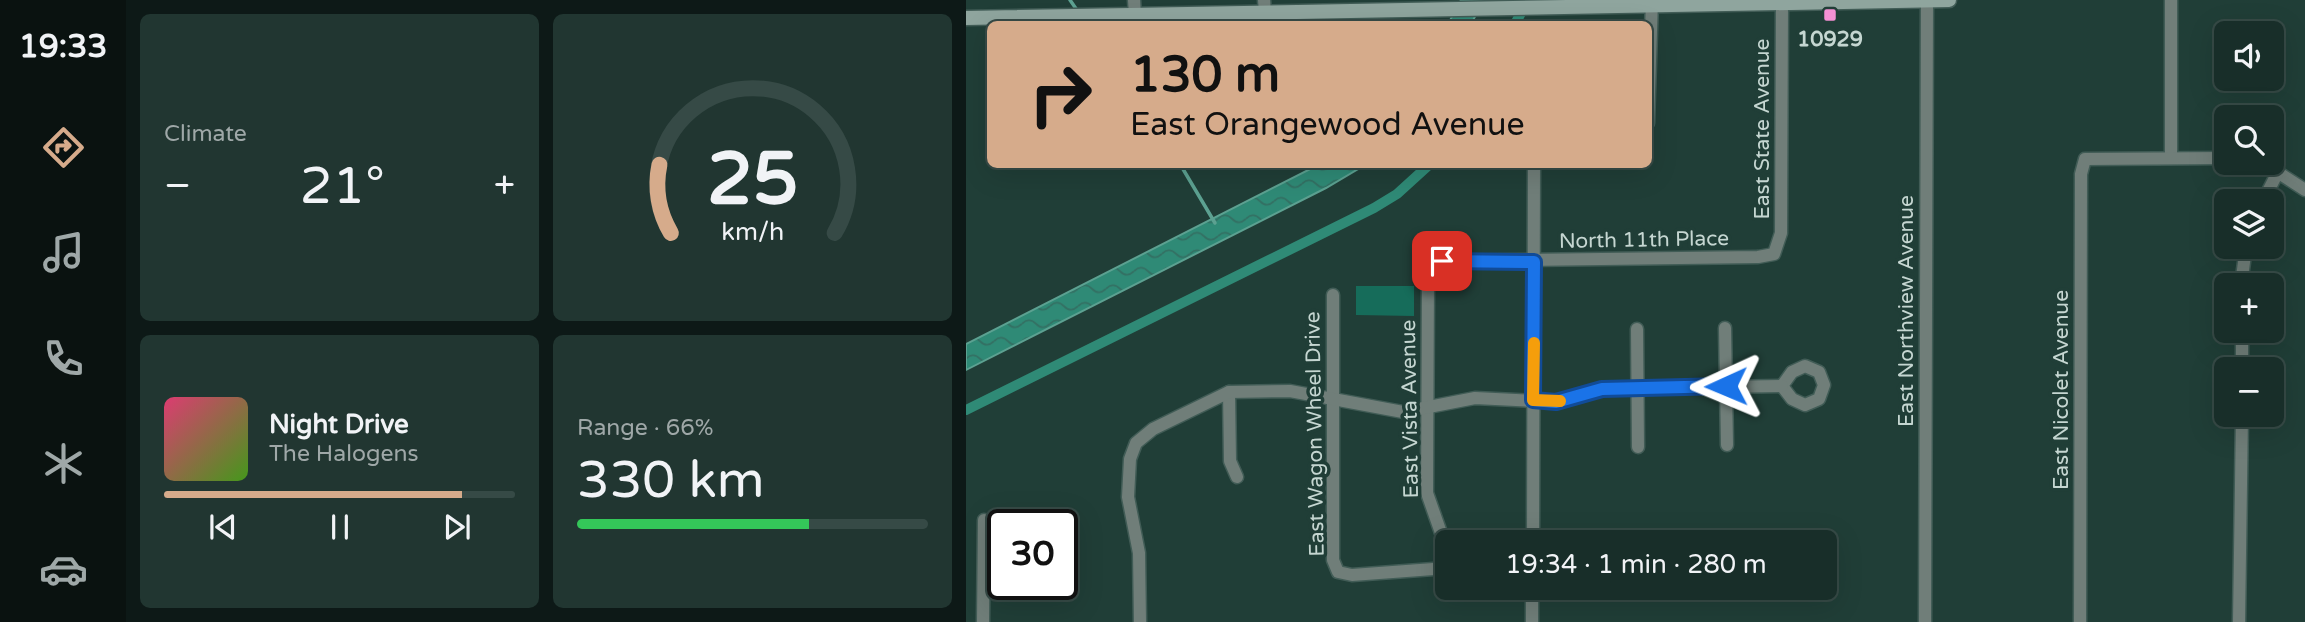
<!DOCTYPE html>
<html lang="en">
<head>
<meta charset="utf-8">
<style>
  :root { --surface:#182e29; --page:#213631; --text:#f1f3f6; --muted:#9fa8a8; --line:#364a46; --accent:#d6ab8b }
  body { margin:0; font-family:"Varela Round",sans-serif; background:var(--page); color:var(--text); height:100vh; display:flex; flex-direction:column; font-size:26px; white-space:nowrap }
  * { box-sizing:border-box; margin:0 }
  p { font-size:23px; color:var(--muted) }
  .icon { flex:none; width:38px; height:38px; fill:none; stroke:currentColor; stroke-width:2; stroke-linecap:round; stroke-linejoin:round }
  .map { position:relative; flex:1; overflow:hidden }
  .sheet { display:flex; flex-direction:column; gap:14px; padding:14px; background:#0d1917; width:840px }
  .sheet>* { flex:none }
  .hud { position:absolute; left:21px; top:21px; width:665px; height:147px; border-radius:10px; box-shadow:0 7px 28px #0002,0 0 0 2px var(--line); background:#d6ab8b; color:#111; overflow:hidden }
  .tools { position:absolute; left:1248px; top:21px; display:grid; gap:14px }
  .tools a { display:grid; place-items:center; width:70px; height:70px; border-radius:10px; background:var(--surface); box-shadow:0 7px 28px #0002,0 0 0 2px var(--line); font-size:35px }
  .speed { position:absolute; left:21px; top:509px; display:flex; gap:14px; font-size:35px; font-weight:700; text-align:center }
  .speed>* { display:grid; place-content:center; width:91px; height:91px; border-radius:50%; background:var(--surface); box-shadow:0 7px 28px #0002,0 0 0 2px var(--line); line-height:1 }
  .speed .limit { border:4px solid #111; border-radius:10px; background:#fff; color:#111 }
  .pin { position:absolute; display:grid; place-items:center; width:60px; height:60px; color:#fff; margin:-30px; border-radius:14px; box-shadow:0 4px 10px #0006 }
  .me { position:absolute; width:77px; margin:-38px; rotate:269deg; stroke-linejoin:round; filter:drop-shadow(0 0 5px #0008) }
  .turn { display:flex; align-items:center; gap:24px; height:147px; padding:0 28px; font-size:32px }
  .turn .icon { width:91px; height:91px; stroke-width:2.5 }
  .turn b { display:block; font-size:49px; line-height:60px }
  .big { font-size:52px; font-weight:600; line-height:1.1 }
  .sheet .tile { flex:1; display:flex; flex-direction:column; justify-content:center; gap:10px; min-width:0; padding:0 24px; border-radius:10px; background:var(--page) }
  .sheet .dial { align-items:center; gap:0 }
  .dial svg { height:182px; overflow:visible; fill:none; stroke:var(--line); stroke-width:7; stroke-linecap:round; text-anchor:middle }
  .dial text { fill:var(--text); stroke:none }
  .song { display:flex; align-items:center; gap:21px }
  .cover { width:84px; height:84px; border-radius:10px; background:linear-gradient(135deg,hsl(340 70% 55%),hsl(100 70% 35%)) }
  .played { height:7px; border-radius:4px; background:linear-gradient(90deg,var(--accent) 85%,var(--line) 85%) }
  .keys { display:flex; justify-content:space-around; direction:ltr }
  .heat { display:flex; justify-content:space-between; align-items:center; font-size:38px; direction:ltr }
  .charge { height:10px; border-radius:5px; background:linear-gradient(90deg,#34c759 66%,var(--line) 0) }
  .sheet .tiles { flex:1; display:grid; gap:14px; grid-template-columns:repeat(2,1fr) }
  .trip { position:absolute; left:469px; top:530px; width:402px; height:70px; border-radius:10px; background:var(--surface); box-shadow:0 7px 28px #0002,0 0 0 2px var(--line); font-weight:600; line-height:70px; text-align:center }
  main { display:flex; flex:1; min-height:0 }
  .tab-bar { display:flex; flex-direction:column; width:126px; justify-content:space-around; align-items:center; background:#0a1210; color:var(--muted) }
  .tab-bar .icon { width:49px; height:49px }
  .tab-bar .active { color:var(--accent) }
  .tab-bar b { font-size:32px; color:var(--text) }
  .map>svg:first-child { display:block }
  .pitch { fill:#166c5a }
  .water { fill:url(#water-waves); stroke:#5ca191; stroke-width:2 }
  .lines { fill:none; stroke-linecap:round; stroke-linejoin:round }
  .stream { stroke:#5ca191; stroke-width:3.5 }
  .canal { stroke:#2f8a76; stroke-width:10 }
  .street-casing { stroke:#415c56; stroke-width:15 }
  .secondary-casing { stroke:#415c56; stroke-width:17 }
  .street { stroke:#707e79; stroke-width:12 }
  .secondary { stroke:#8fa59e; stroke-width:14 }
  .route-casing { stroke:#114b97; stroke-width:18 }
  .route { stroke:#1a73e8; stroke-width:12 }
  .slow { stroke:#f59e0b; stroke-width:12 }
  .poi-dot { fill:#f491d4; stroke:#203e37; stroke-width:2.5 }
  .labels { text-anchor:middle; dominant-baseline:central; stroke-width:7; stroke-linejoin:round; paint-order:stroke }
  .poi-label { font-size:21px; font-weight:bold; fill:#c5d6d1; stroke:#203e37 }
  .street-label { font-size:21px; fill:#c5d6d1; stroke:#203e37 }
</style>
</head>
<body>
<main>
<nav class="tab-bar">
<b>19:33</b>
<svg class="icon active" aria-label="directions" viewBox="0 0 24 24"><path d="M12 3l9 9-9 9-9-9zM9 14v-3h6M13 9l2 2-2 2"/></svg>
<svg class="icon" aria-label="music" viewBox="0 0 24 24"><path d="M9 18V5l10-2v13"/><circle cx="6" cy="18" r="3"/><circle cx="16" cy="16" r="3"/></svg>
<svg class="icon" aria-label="phone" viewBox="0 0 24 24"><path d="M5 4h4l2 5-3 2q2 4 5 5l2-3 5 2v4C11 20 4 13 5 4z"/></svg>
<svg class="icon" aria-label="climate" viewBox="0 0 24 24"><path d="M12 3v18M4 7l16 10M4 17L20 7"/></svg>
<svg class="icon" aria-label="car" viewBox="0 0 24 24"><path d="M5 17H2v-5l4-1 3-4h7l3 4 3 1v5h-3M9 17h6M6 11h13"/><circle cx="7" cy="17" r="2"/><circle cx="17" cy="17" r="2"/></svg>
</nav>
<section class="sheet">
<div class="tiles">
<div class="tile"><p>Climate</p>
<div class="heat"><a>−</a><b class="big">21°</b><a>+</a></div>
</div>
<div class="tile dial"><svg viewBox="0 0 100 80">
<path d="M14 69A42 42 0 1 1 86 69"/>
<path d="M14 69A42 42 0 0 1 9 39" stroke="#d6ab8b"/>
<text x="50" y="56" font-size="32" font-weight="700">25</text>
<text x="50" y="72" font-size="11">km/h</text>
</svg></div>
<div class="tile">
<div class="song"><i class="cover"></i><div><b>Night Drive</b><p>The Halogens</p></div></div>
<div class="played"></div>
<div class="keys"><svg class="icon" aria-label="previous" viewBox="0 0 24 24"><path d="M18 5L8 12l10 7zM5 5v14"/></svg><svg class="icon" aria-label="pause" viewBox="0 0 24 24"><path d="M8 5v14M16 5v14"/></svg><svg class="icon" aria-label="next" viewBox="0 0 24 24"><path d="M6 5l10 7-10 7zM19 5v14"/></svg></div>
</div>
<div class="tile"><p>Range · 66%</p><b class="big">330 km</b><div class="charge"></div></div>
</div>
</section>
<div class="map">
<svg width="1339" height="622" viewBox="0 0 1339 622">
  <defs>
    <pattern id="water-waves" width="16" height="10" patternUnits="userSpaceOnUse" patternTransform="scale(1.75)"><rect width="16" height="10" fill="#2f8a76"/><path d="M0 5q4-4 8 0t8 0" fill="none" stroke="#337063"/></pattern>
  </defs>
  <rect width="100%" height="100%" fill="#203e37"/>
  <polygon class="pitch" points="390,286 448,286 448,316 390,315"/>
  <g class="water">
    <polygon points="495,0 518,0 505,24 482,24"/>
    <polygon points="354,164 399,165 360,188 0,370 0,344"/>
  </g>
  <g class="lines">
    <g class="stream">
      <polyline points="104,0 113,13"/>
      <polyline points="214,164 249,223"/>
    </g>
    <g class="canal">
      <polyline points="549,24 562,0"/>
      <polyline points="0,410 408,208 431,194 464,164"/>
    </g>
    <defs>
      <g id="street">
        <polyline points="168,0 169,15"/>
        <polyline points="298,0 299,12"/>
        <polyline points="1205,0 1205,158"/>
        <polyline points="682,123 686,0"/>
        <polyline points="1288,163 1302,166 1339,190"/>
        <polyline points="1297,201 1312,172"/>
        <polyline points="1275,285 1280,247"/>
        <polyline points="367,295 367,560 372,572 386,575 481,568"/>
        <polyline points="759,328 761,445"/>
        <polyline points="671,329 672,447"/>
        <polyline points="1276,331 1276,369"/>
        <polygon points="839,366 853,372 858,385 853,399 839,405 826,399 816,386 826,372"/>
        <polyline points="263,392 264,461 271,477"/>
        <polyline points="567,542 568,164"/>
        <polyline points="481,550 461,493 462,279 465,265 476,261 792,257 808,254 815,233 816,3"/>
        <polyline points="17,622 18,520"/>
        <polyline points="174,622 173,553 162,497 164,459 170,443 187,429 263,392 324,391 437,412 509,398 590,402 636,389 816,386"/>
        <polyline points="566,622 566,588"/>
        <polyline points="959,622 961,0"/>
        <polyline points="1114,622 1115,174 1119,159 1260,158"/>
        <polyline points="1273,622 1276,415"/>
      </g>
      <polyline id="secondary" points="0,18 983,0"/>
    </defs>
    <use href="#street" class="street-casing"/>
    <use href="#secondary" class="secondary-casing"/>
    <use href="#street" class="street"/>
    <use href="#secondary" class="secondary"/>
  </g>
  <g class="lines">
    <defs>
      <polyline id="route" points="476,261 568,262 567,400 590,402 636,389 760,386"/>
    </defs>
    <use href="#route" class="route-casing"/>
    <use href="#route" class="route"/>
    <polyline class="slow" points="568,343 567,400 594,401"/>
  </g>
  <rect class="poi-dot" x="857" y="8" width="14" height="14" rx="3.5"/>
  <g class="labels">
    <g class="poi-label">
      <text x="864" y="39">10929</text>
    </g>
    <g class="street-label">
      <text transform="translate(796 129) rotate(-90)">East State Avenue</text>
      <text transform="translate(678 240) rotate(-1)">North 11th Place</text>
      <text transform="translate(940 311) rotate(-90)">East Northview Avenue</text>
      <text transform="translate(1095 390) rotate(-90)">East Nicolet Avenue</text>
      <text transform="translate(444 409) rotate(-91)">East Vista Avenue</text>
      <text transform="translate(349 434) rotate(-91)">East Wagon Wheel Drive</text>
    </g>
  </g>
</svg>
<div class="tools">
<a><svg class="icon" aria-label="sound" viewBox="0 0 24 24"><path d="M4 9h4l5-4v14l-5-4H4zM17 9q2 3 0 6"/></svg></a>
<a><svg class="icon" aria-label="search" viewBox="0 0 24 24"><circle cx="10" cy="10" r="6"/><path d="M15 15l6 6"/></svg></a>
<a><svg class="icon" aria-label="layers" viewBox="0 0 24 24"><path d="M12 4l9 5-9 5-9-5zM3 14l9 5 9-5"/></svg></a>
<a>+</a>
<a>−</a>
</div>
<div class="speed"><div class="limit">30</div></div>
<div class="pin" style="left:476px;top:261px;background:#d93025"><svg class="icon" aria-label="arrive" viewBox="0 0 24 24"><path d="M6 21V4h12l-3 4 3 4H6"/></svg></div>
<svg class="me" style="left:760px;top:386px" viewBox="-20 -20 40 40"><path d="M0-17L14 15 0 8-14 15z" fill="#1a73e8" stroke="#fff" stroke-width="4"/></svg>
<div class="trip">19:34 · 1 min · 280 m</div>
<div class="hud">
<div class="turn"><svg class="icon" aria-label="right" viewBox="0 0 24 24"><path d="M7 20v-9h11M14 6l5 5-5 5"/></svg><div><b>130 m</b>East Orangewood Avenue</div></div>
</div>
</div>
</main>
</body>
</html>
